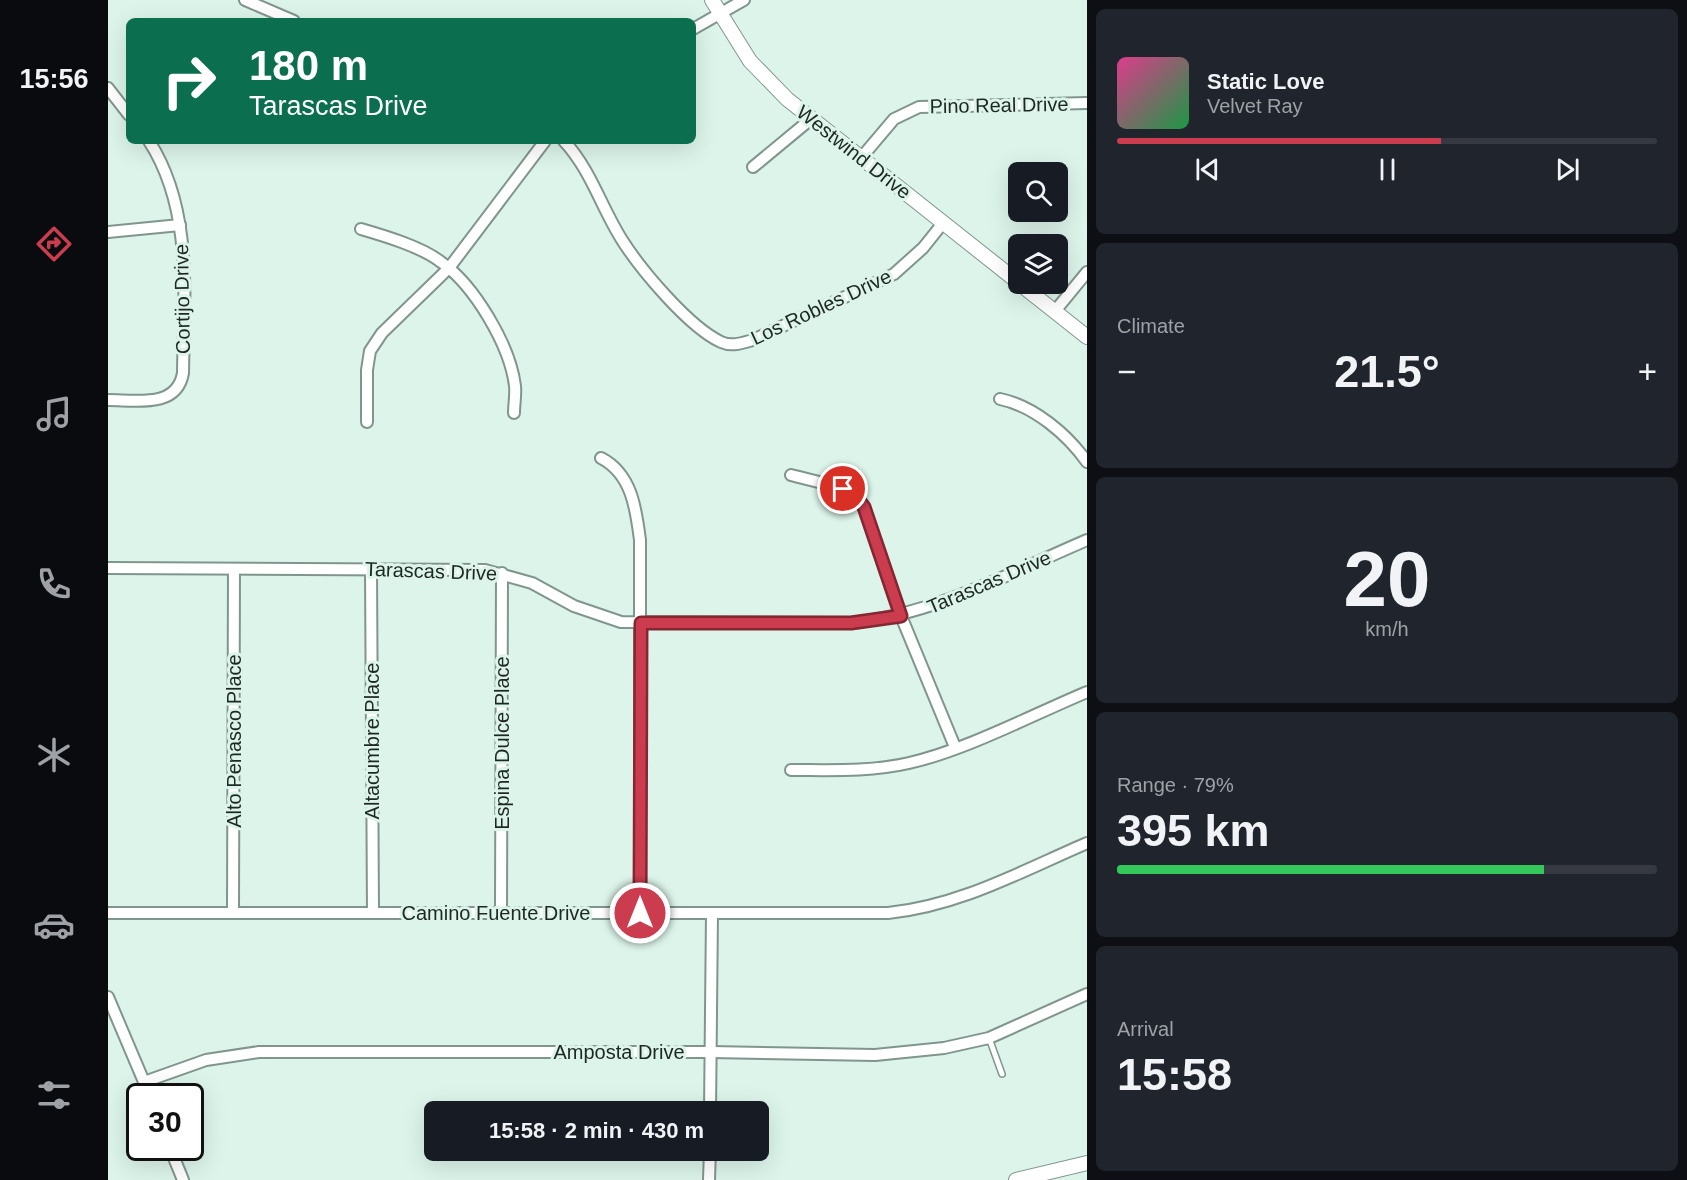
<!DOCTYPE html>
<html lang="en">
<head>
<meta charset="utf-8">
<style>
  :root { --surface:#171b24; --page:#20242c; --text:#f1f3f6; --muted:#9ea1a6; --line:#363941; --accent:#cc3c4f }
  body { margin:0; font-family:Helvetica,sans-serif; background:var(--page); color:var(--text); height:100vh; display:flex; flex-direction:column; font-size:22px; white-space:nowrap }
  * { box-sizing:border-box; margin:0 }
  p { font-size:20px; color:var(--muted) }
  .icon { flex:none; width:33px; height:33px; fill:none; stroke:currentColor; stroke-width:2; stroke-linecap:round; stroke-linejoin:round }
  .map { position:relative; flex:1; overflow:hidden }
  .details { display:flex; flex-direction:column; gap:9px; padding:9px; background:#0d0f14; width:600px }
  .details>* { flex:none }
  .banner { position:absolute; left:18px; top:18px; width:570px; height:126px; border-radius:9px; box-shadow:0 6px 24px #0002; background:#0b6e4f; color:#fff; overflow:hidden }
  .tools { position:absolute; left:900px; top:162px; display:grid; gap:12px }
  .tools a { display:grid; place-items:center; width:60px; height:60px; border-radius:9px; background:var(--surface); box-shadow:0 6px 24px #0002; font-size:30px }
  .speed { position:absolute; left:18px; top:1083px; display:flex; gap:12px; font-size:30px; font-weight:700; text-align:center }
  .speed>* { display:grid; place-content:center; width:78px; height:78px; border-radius:50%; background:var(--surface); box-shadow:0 6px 24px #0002; line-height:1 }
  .speed .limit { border:3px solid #111; border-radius:9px; background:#fff; color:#111 }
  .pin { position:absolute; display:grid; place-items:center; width:51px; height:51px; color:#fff; margin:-26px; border:3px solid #fff; border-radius:50%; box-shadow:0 2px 6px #0007 }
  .me { position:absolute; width:66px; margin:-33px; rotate:0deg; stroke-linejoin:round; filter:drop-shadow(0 0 4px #0008) }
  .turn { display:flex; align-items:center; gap:21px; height:126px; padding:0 24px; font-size:27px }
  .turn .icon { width:78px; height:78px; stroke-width:2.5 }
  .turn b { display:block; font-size:42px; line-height:51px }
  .big { font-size:45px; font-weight:600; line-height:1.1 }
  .details .card { flex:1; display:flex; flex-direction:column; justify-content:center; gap:9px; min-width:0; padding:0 21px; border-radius:9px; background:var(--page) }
  .details .dial { align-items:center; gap:0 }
  .dial b { font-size:78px; line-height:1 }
  .song { display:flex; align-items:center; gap:18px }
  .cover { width:72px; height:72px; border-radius:9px; background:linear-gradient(135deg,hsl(330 70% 55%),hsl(140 70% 35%)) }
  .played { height:6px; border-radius:3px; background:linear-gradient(90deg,var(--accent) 60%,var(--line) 60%) }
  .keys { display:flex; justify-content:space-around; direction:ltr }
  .heat { display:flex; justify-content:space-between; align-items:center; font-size:33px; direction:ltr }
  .charge { height:9px; border-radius:4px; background:linear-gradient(90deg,#34c759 79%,var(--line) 0) }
  .trip { position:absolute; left:316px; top:1101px; width:345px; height:60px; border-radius:9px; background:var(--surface); box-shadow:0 6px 24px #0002; font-weight:600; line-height:60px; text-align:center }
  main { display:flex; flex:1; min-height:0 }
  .tabs { display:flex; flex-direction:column; width:108px; justify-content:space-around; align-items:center; background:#090b0e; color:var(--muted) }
  .tabs .icon { width:42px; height:42px }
  .tabs .selected { color:var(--accent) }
  .tabs b { font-size:27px; color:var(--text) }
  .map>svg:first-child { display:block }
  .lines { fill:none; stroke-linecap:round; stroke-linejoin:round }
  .lane-casing { stroke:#80968c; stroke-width:8 }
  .street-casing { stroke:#80968c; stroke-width:14 }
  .secondary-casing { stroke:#80968c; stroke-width:16 }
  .lane { stroke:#fff; stroke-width:5 }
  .street { stroke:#fff; stroke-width:10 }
  .secondary { stroke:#fff; stroke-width:14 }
  .route-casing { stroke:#852733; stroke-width:15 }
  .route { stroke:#cc3c4f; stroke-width:10 }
  .labels { text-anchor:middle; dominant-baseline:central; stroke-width:6; stroke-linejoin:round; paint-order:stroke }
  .street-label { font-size:20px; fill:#1e2723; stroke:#dcf4ea }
</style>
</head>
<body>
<main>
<nav class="tabs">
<b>15:56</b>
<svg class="icon selected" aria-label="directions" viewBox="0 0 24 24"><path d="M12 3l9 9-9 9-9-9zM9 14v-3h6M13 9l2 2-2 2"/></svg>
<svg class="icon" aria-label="music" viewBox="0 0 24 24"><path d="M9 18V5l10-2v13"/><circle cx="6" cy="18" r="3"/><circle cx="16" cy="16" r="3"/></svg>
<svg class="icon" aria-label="phone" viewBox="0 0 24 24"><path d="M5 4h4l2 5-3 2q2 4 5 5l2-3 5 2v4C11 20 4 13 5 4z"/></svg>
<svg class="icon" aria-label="climate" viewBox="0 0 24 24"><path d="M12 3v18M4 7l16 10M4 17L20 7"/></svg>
<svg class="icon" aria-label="car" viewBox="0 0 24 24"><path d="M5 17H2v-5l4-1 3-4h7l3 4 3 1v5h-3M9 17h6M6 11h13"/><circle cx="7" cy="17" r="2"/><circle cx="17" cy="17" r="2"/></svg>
<svg class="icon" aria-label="filters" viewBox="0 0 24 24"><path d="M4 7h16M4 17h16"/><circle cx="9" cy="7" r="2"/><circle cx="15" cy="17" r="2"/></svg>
</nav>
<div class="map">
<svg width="979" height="1180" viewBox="0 0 979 1180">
  <rect width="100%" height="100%" fill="#dcf4ea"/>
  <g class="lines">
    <defs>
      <polyline id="lane" points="881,1038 894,1074"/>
      <g id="street">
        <polyline points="137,0 186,21"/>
        <polyline points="585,29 636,0"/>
        <polyline points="0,88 21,115"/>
        <path d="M456 141C483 170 493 207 514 240 533 270 581 327 613 342 624 347 634 343 645 340L786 274 815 248 835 223"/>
        <polyline points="753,158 786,119 811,107 979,103"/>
        <polyline points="645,167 703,119"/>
        <path d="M253 229C277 236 314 247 333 262 366 285 402 345 407 386 408 394 406 404 406 413"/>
        <polyline points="0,232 72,225"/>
        <polyline points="947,311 979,272"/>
        <path d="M892 399C926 406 959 434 979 462"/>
        <path d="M0 400C27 400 69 409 75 373 76 295 85 209 41 141"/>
        <polyline points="259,422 259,370 262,351 274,333 341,268 437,141"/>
        <path d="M493 458C524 474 528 509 532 540V913"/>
        <path d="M683 475C708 482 739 485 756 507L793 616 847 747"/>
        <path d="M0 568 377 570 424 583 466 606 513 622 743 623C827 614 902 573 979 540"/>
        <polyline points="263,569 265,913"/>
        <path d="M683 770C722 770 762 772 801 763 858 750 924 715 979 692"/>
        <path d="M0 913H780C851 906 914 871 979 843"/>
        <polyline points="125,913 126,569"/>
        <polyline points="393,913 394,573"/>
        <polyline points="0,997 42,1096"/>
        <polyline points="36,1082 98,1060 151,1052 603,1052 767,1055 836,1048 881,1038 979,994"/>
        <polyline points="602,1112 604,913"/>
        <polyline points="62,1148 75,1180"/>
        <polyline points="601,1180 602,1150"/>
      </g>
      <g id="secondary">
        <polyline points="604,0 642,61 679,99 910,282"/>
        <polyline points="912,284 979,337"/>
        <polyline points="908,1180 979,1163"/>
      </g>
    </defs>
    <use href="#lane" class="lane-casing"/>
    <use href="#street" class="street-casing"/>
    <use href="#secondary" class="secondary-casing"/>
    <use href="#lane" class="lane"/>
    <use href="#street" class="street"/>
    <use href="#secondary" class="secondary"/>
  </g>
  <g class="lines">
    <defs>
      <polyline id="route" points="532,913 533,623 743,623 793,616 756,507 750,499 735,489"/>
    </defs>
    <use href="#route" class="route-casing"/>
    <use href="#route" class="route"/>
  </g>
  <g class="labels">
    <g class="street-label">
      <text transform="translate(891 105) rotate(-1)">Pino Real Drive</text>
      <text transform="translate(746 152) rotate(38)">Westwind Drive</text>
      <text transform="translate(74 299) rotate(-91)">Cortijo Drive</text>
      <text transform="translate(713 307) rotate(-25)">Los Robles Drive</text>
      <text transform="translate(323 571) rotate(2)">Tarascas Drive</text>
      <text transform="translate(881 582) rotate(-23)">Tarascas Drive</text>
      <text transform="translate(126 741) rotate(-90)">Alto Penasco Place</text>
      <text transform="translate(264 741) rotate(-90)">Altacumbre Place</text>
      <text transform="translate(394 743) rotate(-90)">Espina Dulce Place</text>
      <text x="388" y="913">Camino Fuente Drive</text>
      <text x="511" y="1052">Amposta Drive</text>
    </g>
  </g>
</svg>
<div class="tools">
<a><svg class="icon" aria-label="search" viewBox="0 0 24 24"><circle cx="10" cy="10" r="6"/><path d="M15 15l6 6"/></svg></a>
<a><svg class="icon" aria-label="layers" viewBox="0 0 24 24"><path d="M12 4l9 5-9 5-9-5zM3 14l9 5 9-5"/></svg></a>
</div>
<div class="speed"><div class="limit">30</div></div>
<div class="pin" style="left:735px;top:489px;background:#d93025"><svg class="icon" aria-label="arrive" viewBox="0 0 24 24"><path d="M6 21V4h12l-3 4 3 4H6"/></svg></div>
<svg class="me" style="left:532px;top:913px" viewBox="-20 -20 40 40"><circle r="17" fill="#cc3c4f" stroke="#fff" stroke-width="3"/><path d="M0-11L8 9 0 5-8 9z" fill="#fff"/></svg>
<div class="trip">15:58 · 2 min · 430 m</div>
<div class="banner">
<div class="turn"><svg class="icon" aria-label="right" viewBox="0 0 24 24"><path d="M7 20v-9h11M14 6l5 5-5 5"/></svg><div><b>180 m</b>Tarascas Drive</div></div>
</div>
</div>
<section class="details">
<div class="card">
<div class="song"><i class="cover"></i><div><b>Static Love</b><p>Velvet Ray</p></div></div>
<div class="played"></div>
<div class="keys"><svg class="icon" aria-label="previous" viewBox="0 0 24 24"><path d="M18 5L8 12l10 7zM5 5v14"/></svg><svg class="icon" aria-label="pause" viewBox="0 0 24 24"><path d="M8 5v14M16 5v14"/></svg><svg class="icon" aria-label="next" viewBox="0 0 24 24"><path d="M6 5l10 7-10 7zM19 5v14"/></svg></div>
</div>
<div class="card"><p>Climate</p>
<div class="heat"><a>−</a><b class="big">21.5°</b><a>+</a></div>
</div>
<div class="card dial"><b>20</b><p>km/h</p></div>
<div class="card"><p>Range · 79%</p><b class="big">395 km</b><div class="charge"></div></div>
<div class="card"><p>Arrival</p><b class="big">15:58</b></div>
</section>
</main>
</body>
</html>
